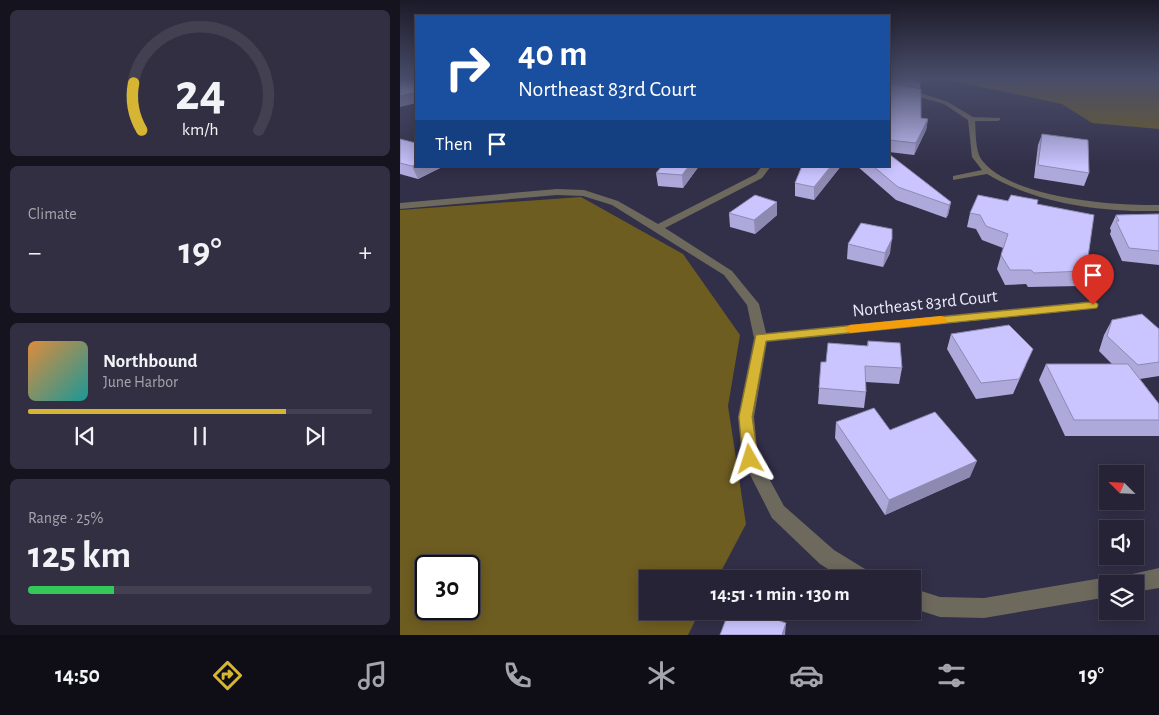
<!DOCTYPE html>
<html lang="en">
<head>
<meta charset="utf-8">
<style>
  :root { --surface:#262336; --page:#322f42; --text:#f1f3f6; --muted:#a4a4ad; --line:#424051; --accent:#d6b534 }
  body { margin:0; font-family:"Alegreya Sans",sans-serif; background:var(--page); color:var(--text); height:100vh; display:flex; flex-direction:column; font-size:19px; white-space:nowrap }
  * { box-sizing:border-box; margin:0 }
  p { font-size:16px; color:var(--muted) }
  .icon { flex:none; width:28px; height:28px; fill:none; stroke:currentColor; stroke-width:2; stroke-linecap:round; stroke-linejoin:round }
  .map { position:relative; flex:1; overflow:hidden }
  .sheet { display:flex; flex-direction:column; gap:10px; padding:10px; background:#15131e; width:400px }
  .sheet>* { flex:none }
  .top-card { position:absolute; left:15px; top:15px; width:475px; height:152px; border-radius:0px; box-shadow:0 2px 12px #0003,0 0 0 1px var(--line); background:#1a4fa0; color:#fff; overflow:hidden }
  .needle { width:32px; rotate:294deg }
  .tools { position:absolute; left:699px; top:465px; display:grid; gap:10px }
  .tools a { display:grid; place-items:center; width:45px; height:45px; border-radius:0px; background:var(--surface); box-shadow:0 2px 12px #0003,0 0 0 1px var(--line); font-size:25px }
  .speed { position:absolute; left:15px; top:555px; display:flex; gap:10px; font-size:25px; font-weight:700; text-align:center }
  .speed>* { display:grid; place-content:center; width:65px; height:65px; border-radius:50%; background:var(--surface); box-shadow:0 2px 12px #0003,0 0 0 1px var(--line); line-height:1 }
  .speed .limit { border:2px solid #111; border-radius:8px; background:#fff; color:#111 }
  .pin { position:absolute; display:grid; place-items:center; width:42px; height:42px; color:#fff; margin:-51px -21px; border-radius:50% 50% 50% 0; rotate:-45deg; box-shadow:0 0 5px #0007 }
  .pin .icon { rotate:45deg }
  .me { position:absolute; width:55px; margin:-28px; rotate:354deg; stroke-linejoin:round; filter:drop-shadow(0 0 4px #0008) }
  .turn { display:flex; align-items:center; gap:18px; height:105px; padding:0 20px; font-size:22px }
  .turn .icon { width:65px; height:65px; stroke-width:2.5 }
  .turn b { display:block; font-size:35px; line-height:42px }
  .then { display:flex; align-items:center; height:48px; padding:0 20px; background:#0003; gap:10px; font-size:19px }
  .big { font-size:38px; font-weight:600; line-height:1.1 }
  .sheet .widget { flex:1; display:flex; flex-direction:column; justify-content:center; gap:8px; min-width:0; padding:0 18px; border-radius:8px; background:var(--page) }
  .sheet .dial { align-items:center; gap:0 }
  .dial svg { height:130px; overflow:visible; fill:none; stroke:var(--line); stroke-width:7; stroke-linecap:round; text-anchor:middle }
  .dial text { fill:var(--text); stroke:none }
  .song { display:flex; align-items:center; gap:15px }
  .cover { width:60px; height:60px; border-radius:8px; background:linear-gradient(135deg,hsl(30 70% 55%),hsl(180 70% 35%)) }
  .played { height:5px; border-radius:2px; background:linear-gradient(90deg,var(--accent) 75%,var(--line) 75%) }
  .keys { display:flex; justify-content:space-around; direction:ltr }
  .heat { display:flex; justify-content:space-between; align-items:center; font-size:28px; direction:ltr }
  .charge { height:8px; border-radius:4px; background:linear-gradient(90deg,#34c759 25%,var(--line) 0) }
  .trip { position:absolute; left:239px; top:570px; width:282px; height:50px; border-radius:0px; background:var(--surface); box-shadow:0 2px 12px #0003,0 0 0 1px var(--line); font-weight:600; line-height:50px; text-align:center }
  .tab-bar { display:flex; height:80px; justify-content:space-around; align-items:center; background:#0f0e16; color:var(--muted) }
  .tab-bar .icon { width:35px; height:35px }
  .tab-bar .selected { color:var(--accent) }
  .tab-bar b { font-size:22px; color:var(--text) }
  main { display:flex; flex:1; min-height:0 }
  .map>svg:first-child { display:block }
  .forest { fill:#6e5d21; fill-rule:evenodd }
  .lines { fill:none; stroke-linecap:round; stroke-linejoin:round }
  .minor { fill:#6d695d; fill-rule:evenodd }
  .wall { fill:#aea9db }
  .shaded-wall { fill:#8d8ab2 }
  .building { fill:#cac5ff; stroke:#8d8ab2 }
  .route { fill:#d6b534; stroke:#8b7622 }
  .slow { fill:#f59e0b }
  .labels { text-anchor:middle; dominant-baseline:central; stroke-width:5; stroke-linejoin:round; paint-order:stroke }
  .street-label { font-size:18px; fill:#eae9f9; stroke:#322f48 }
</style>
</head>
<body>
<main>
<section class="sheet">
<div class="widget dial"><svg viewBox="0 0 100 80">
<path d="M14 69A42 42 0 1 1 86 69"/>
<path d="M14 69A42 42 0 0 1 9 40" stroke="#d6b534"/>
<text x="50" y="56" font-size="32" font-weight="700">24</text>
<text x="50" y="72" font-size="11">km/h</text>
</svg></div>
<div class="widget"><p>Climate</p>
<div class="heat"><a>−</a><b class="big">19°</b><a>+</a></div>
</div>
<div class="widget">
<div class="song"><i class="cover"></i><div><b>Northbound</b><p>June Harbor</p></div></div>
<div class="played"></div>
<div class="keys"><svg class="icon" aria-label="previous" viewBox="0 0 24 24"><path d="M18 5L8 12l10 7zM5 5v14"/></svg><svg class="icon" aria-label="pause" viewBox="0 0 24 24"><path d="M8 5v14M16 5v14"/></svg><svg class="icon" aria-label="next" viewBox="0 0 24 24"><path d="M6 5l10 7-10 7zM19 5v14"/></svg></div>
</div>
<div class="widget"><p>Range · 25%</p><b class="big">125 km</b><div class="charge"></div></div>
</section>
<div class="map">
<svg width="759" height="635" viewBox="0 0 759 635">
  <rect width="100%" height="100%" fill="#322f48"/>
  <g class="forest">
    <polygon points="539,78 750,78 759,80 759,129 692,123 662,104"/>
    <path d="M181 197 283 254 340 335 328 406 346 524 317 579H248V611H300L288 635H0V210ZM26 566H69V609H26Z"/>
  </g>
  <g class="lines">
    <g class="minor">
      <path d="M489 87 524 94 548 102 573 117 600 118V120L598 121H575C576 132 575 149 581 159 609 198 714 206 759 205V211C702 212 637 204 587 174L553 180V176L582 170 572 157 568 120 544 104 523 98 489 91Z"/>
      <polygon points="362,166 371,166 362,178 265,228 332,271 359,304 366,333 693,301 699,305 693,309 367,342 354,417 358,458 384,506 434,550 470,572 473,579 444,579 420,564 372,518 342,459 338,417 354,338 347,305 324,275 212,205 183,196 157,195 0,209 0,203 157,189 184,190 218,201 258,224 356,174"/>
      <polygon points="759,568 759,588 735,592 735,584 708,584 708,597 584,618 540,617 512,608 512,588 540,597 584,598 708,577 715,580 716,583 719,577"/>
    </g>
  </g>
  <g class="wall">
    <polygon points="489,78 521,78 520,89 521,118 528,119 526,130 514,155 489,152"/>
    <polygon points="642,134 689,173 684,186 634,178 638,145"/>
    <polygon points="0,139 16,166 44,166 18,179 0,174"/>
    <polygon points="299,166 283,188 258,186 256,173"/>
    <polygon points="402,166 441,166 414,200 395,196 395,183"/>
    <polygon points="457,166 489,166 551,202 548,215 546,218 496,200"/>
    <polygon points="608,201 637,204 686,271 680,286 628,287 626,284 605,285 597,269 603,248 582,240 576,229 567,227 570,213"/>
    <polygon points="329,213 377,215 355,234 330,227"/>
    <polygon points="759,214 759,265 722,261 710,234 711,231 710,228 716,215"/>
    <polygon points="448,244 490,253 483,267 447,259"/>
    <polygon points="712,320 759,329 759,376 740,379 759,404 759,436 665,436 639,380 646,364 712,364 699,351 704,335"/>
    <polygon points="551,334 626,365 613,394 576,399 547,349"/>
    <polygon points="468,341 502,368 499,384 466,382 466,392 464,408 418,404 421,362 426,362 467,346"/>
    <polygon points="436,422 490,430 570,477 485,515 435,438"/>
  </g>
  <g class="shaded-wall">
    <polygon points="0,78 15,78 0,84"/>
    <polygon points="16,92 16,103 0,107 0,96"/>
    <polygon points="528,119 526,130 514,155 516,143"/>
    <polygon points="16,164 16,166 44,166 18,179 12,166"/>
    <polygon points="289,166 299,166 283,188 282,175"/>
    <polygon points="431,166 441,166 414,200 414,187"/>
    <polygon points="377,202 377,215 355,234 354,220"/>
    <polygon points="551,202 548,215 546,218 549,205"/>
    <polygon points="492,239 490,253 483,267 485,253"/>
    <polygon points="577,461 570,477 485,515 489,500"/>
    <polygon points="386,623 385,635 382,635"/>
  </g>
  <g class="building">
    <polygon points="10,78 16,78 16,92 0,96 0,81"/>
    <polygon points="505,78 521,78 521,81"/>
    <polygon points="489,79 490,83 521,89 521,118 528,119 516,143 489,140"/>
    <polygon points="642,134 688,140 689,173 638,165"/>
    <polygon points="0,139 16,143 16,164 12,166 0,163"/>
    <polygon points="489,154 551,202 549,205 498,187 473,166 489,166"/>
    <polygon points="262,166 289,166 282,175 256,173"/>
    <polygon points="402,166 431,166 414,187 395,183"/>
    <polygon points="355,195 377,202 354,220 329,213"/>
    <polygon points="578,195 608,201 611,195 638,200 637,204 694,215 686,271 634,273 631,270 610,270 601,255 608,234 586,226 580,215 570,213"/>
    <polygon points="759,214 759,251 729,248 716,221 719,221 716,215"/>
    <polygon points="461,223 492,229 492,239 485,253 448,244"/>
    <polygon points="742,314 759,329 759,362 738,365 707,336 712,320"/>
    <polygon points="609,325 633,349 619,379 581,383 551,334"/>
    <polygon points="468,341 500,343 502,368 465,366 466,392 419,388 421,362 426,362 428,343 468,346"/>
    <polygon points="646,364 728,364 759,404 759,420 674,420"/>
    <polygon points="474,408 490,430 535,412 577,461 489,500 436,422"/>
    <polygon points="329,611 351,611 386,623 382,635 320,635"/>
  </g>
  <linearGradient id="sky" x2="0" y2="1"><stop stop-color="#1c1a28"/><stop offset="0.47" stop-color="#494d6a"/><stop offset="1" stop-color="#494d6a" stop-opacity="0"/></linearGradient>
  <rect width="759" height="167" fill="url(#sky)"/>
  <polygon class="route" points="693,302 697,303 698,305 697,308 366,341 352,417 358,459 356,463 350,465 345,463 343,459 339,417 356,335"/>
  <polygon class="slow" points="541,316 545,317 547,320 545,323 450,333 444,329 450,325"/>
  <g class="labels">
    <g class="street-label">
      <text transform="translate(525 304) rotate(-6)">Northeast 83rd Court</text>
    </g>
  </g>
</svg>
<div class="tools">
<a><svg class="needle" viewBox="-14 -14 28 28"><path d="M0-13l5 13h-10z" fill="#e53935"/><path d="M0 13l5-13h-10z" fill="#a4a4ad"/></svg></a>
<a><svg class="icon" aria-label="sound" viewBox="0 0 24 24"><path d="M4 9h4l5-4v14l-5-4H4zM17 9q2 3 0 6"/></svg></a>
<a><svg class="icon" aria-label="layers" viewBox="0 0 24 24"><path d="M12 4l9 5-9 5-9-5zM3 14l9 5 9-5"/></svg></a>
</div>
<div class="speed"><div class="limit">30</div></div>
<div class="pin" style="left:693px;top:305px;background:#d93025"><svg class="icon" aria-label="arrive" viewBox="0 0 24 24"><path d="M6 21V4h12l-3 4 3 4H6"/></svg></div>
<svg class="me" style="left:350px;top:459px" viewBox="-20 -20 40 40"><path d="M0-17L14 15 0 8-14 15z" fill="#d6b534" stroke="#fff" stroke-width="4"/></svg>
<div class="trip">14:51 · 1 min · 130 m</div>
<div class="top-card">
<div class="turn"><svg class="icon" aria-label="right" viewBox="0 0 24 24"><path d="M7 20v-9h11M14 6l5 5-5 5"/></svg><div><b>40 m</b>Northeast 83rd Court</div></div>
<div class="then">Then<svg class="icon" aria-label="arrive" viewBox="0 0 24 24"><path d="M6 21V4h12l-3 4 3 4H6"/></svg></div>
</div>
</div>
</main>
<nav class="tab-bar">
<b>14:50</b>
<svg class="icon selected" aria-label="directions" viewBox="0 0 24 24"><path d="M12 3l9 9-9 9-9-9zM9 14v-3h6M13 9l2 2-2 2"/></svg>
<svg class="icon" aria-label="music" viewBox="0 0 24 24"><path d="M9 18V5l10-2v13"/><circle cx="6" cy="18" r="3"/><circle cx="16" cy="16" r="3"/></svg>
<svg class="icon" aria-label="phone" viewBox="0 0 24 24"><path d="M5 4h4l2 5-3 2q2 4 5 5l2-3 5 2v4C11 20 4 13 5 4z"/></svg>
<svg class="icon" aria-label="climate" viewBox="0 0 24 24"><path d="M12 3v18M4 7l16 10M4 17L20 7"/></svg>
<svg class="icon" aria-label="car" viewBox="0 0 24 24"><path d="M5 17H2v-5l4-1 3-4h7l3 4 3 1v5h-3M9 17h6M6 11h13"/><circle cx="7" cy="17" r="2"/><circle cx="17" cy="17" r="2"/></svg>
<svg class="icon" aria-label="filters" viewBox="0 0 24 24"><path d="M4 7h16M4 17h16"/><circle cx="9" cy="7" r="2"/><circle cx="15" cy="17" r="2"/></svg>
<b>19°</b>
</nav>
</body>
</html>
